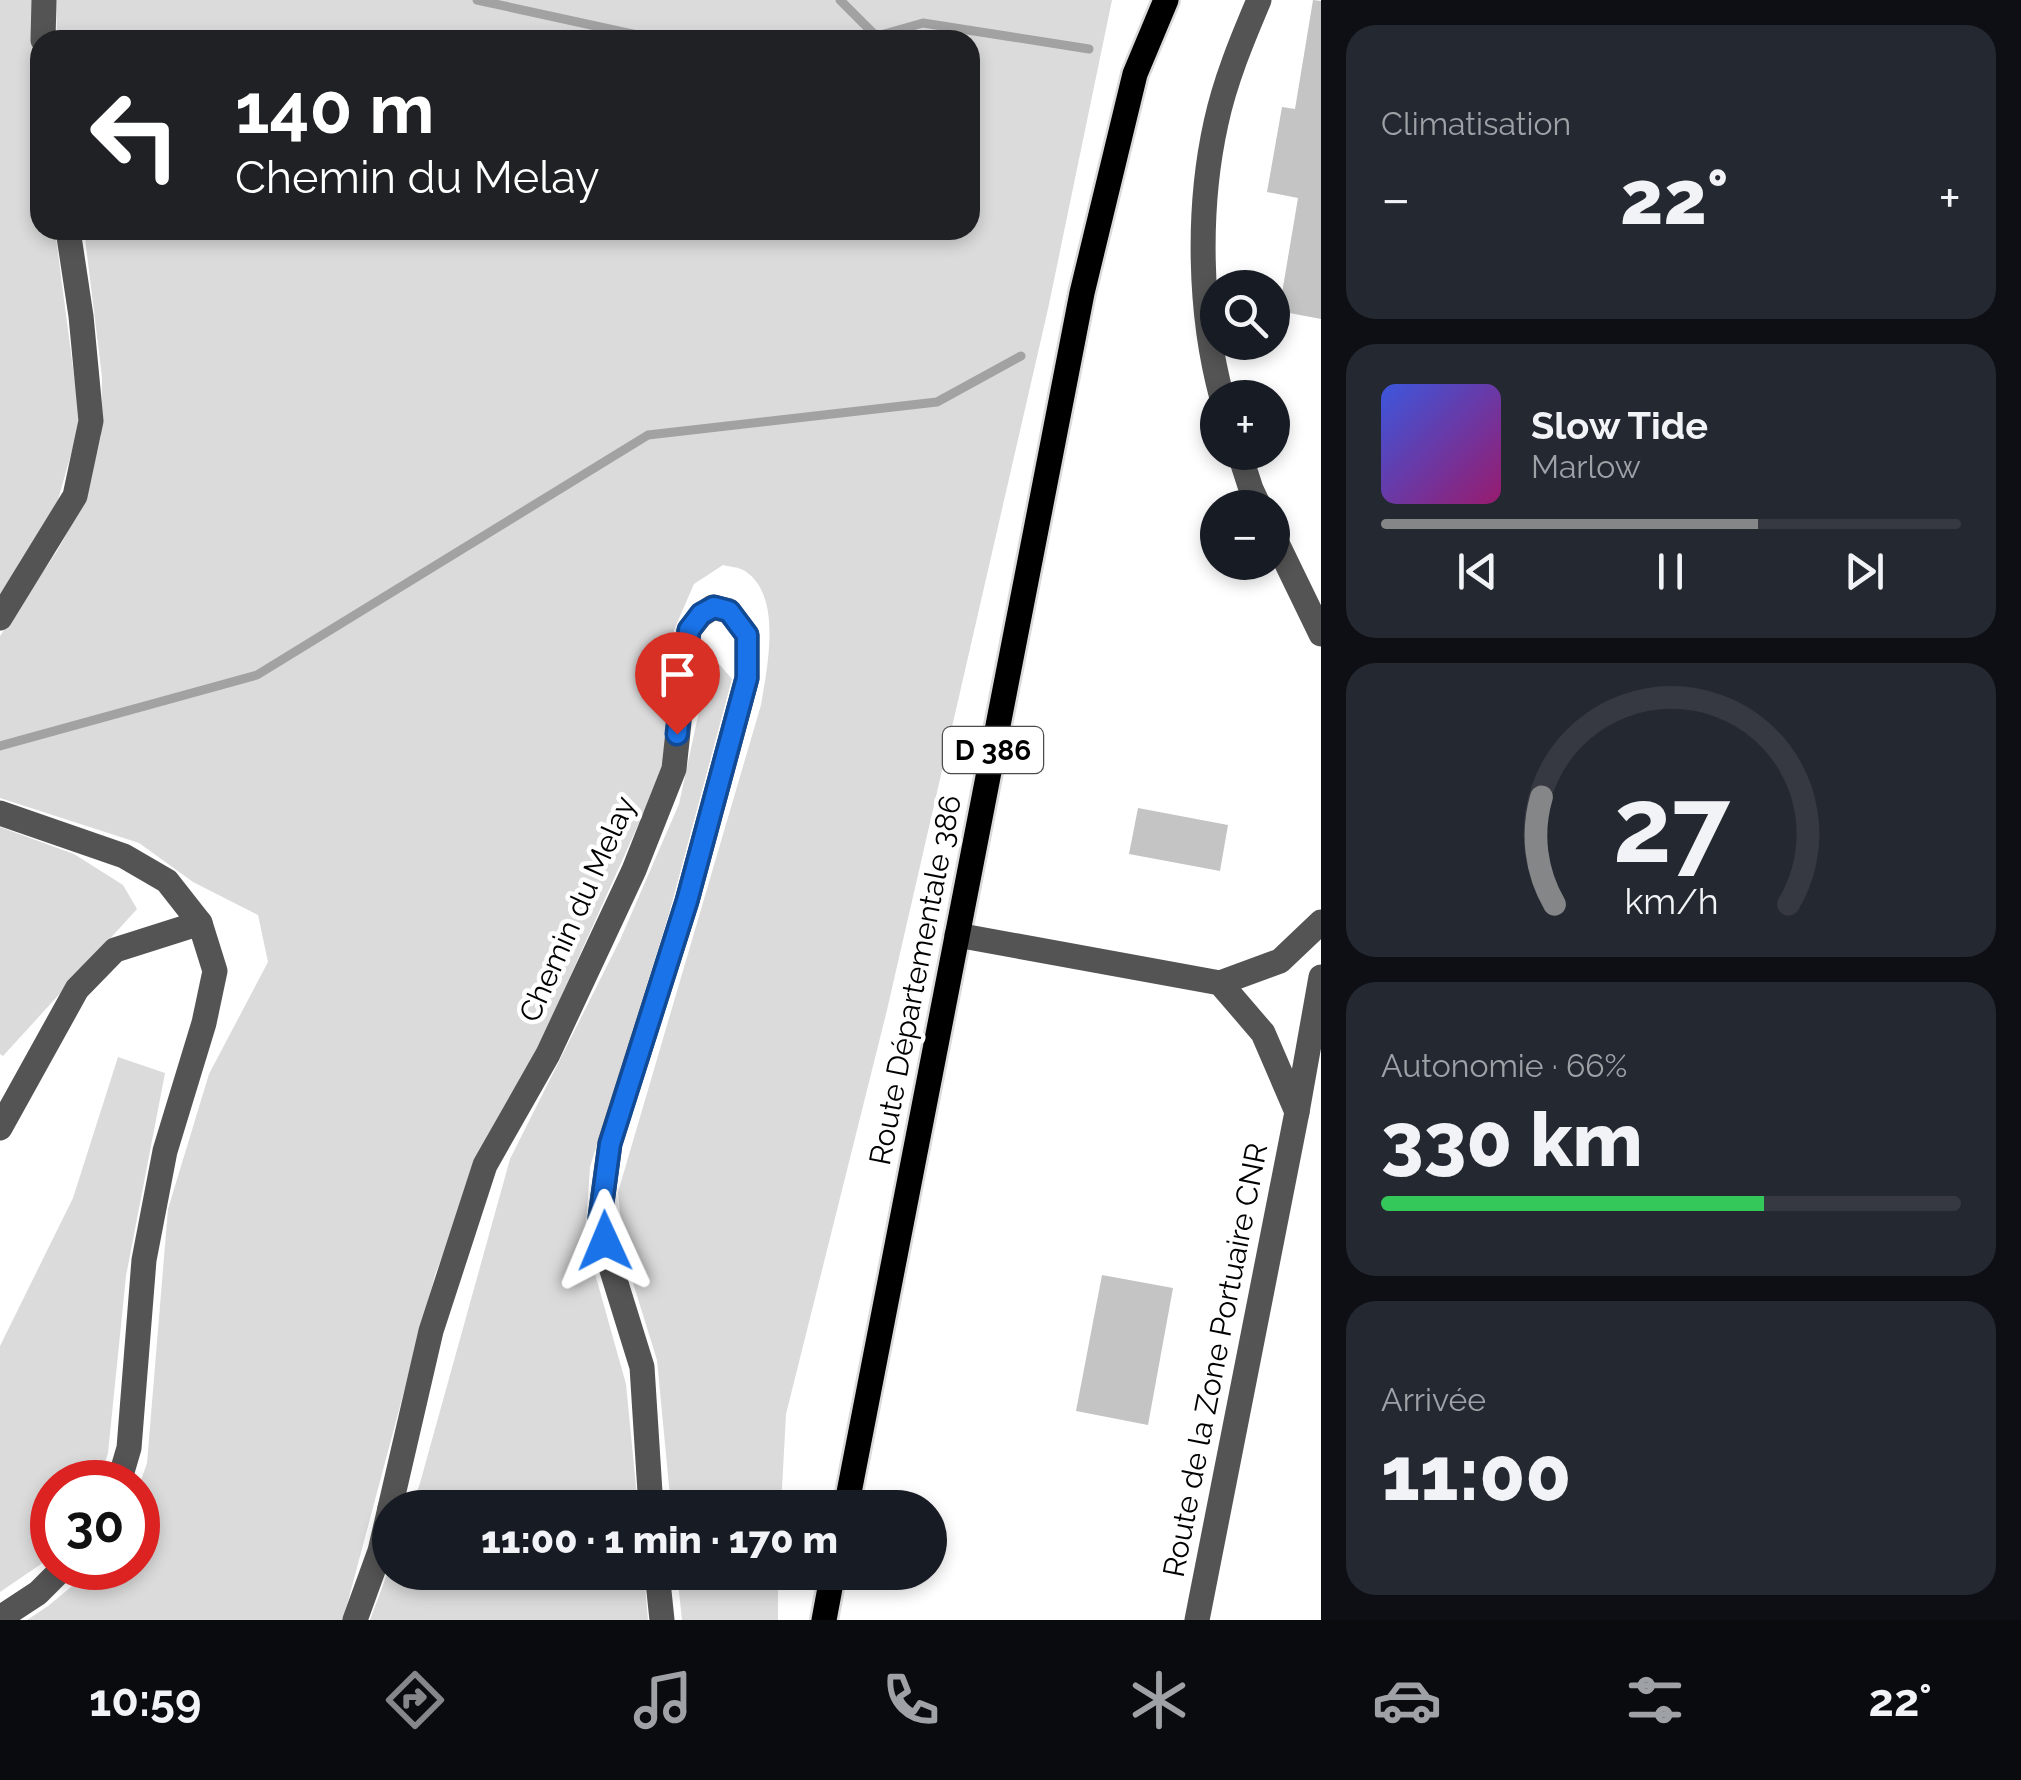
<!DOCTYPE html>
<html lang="fr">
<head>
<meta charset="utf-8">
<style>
  :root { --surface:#171b24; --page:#242831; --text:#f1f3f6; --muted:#9ea1a6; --line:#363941; --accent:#858687 }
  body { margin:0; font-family:Raleway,sans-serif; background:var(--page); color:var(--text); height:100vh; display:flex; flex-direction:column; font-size:38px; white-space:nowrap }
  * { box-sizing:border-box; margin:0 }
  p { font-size:32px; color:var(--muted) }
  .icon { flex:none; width:55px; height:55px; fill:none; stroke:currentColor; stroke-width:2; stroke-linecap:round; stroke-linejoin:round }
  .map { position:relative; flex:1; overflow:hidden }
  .details { display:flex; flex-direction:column; gap:25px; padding:25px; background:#0d0f14; width:700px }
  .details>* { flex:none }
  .top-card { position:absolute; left:30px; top:30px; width:950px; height:210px; border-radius:30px; box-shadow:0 5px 15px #0003; background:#202124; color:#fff; overflow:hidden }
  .controls { position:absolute; left:1200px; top:270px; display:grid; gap:20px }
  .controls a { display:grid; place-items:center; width:90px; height:90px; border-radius:50%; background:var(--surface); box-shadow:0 5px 15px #0003; font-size:50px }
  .speed { position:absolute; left:30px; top:1460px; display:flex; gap:20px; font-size:50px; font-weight:700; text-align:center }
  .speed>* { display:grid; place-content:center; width:130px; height:130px; border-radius:50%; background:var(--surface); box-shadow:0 5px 15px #0003; line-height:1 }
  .speed .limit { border:15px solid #d22; background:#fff; color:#111 }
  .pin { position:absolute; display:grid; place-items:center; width:85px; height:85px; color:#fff; margin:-102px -42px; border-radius:50% 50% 50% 0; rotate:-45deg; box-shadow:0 0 10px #0007 }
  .pin .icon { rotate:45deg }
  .me { position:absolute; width:110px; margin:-55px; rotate:359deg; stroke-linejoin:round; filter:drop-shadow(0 0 8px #0008) }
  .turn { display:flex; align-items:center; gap:35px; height:210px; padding:0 40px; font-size:45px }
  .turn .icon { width:130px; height:130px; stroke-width:2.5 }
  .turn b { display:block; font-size:70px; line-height:85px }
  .big { font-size:75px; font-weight:800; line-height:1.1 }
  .details .card { flex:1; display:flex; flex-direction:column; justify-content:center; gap:15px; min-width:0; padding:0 35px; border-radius:30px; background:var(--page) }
  .details .dial { align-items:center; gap:0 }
  .dial svg { height:260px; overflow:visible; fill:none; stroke:var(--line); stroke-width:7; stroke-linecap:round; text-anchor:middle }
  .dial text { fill:var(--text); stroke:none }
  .song { display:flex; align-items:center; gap:30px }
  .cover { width:120px; height:120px; border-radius:15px; background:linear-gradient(135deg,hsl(230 70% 55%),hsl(320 70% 35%)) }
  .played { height:10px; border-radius:5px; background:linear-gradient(90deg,var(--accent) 65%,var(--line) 65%) }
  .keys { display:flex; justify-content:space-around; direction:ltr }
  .heat { display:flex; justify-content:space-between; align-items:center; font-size:55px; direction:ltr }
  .charge { height:15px; border-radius:8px; background:linear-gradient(90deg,#34c759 66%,var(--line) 0) }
  .trip { position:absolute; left:372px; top:1490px; width:575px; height:100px; border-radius:50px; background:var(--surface); box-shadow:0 5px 15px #0003; font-weight:800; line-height:100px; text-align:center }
  .menu { display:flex; height:160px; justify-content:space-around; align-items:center; background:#090b0e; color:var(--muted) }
  .menu .icon { width:70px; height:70px }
  .menu .on { color:var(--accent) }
  .menu b { font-size:45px; color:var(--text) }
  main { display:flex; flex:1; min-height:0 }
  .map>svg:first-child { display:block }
  .green { fill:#dbdbdb }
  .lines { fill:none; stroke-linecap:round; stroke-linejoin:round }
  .stream { stroke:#a2a2a2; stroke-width:9 }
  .building { fill:#c4c4c4 }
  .major-casing { stroke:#dbdbdb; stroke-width:30 }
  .minor { stroke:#545454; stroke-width:25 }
  .major { stroke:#000; stroke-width:25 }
  .route-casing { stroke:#114b97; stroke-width:25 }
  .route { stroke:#1a73e8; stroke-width:18 }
  .labels { text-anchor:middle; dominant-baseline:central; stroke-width:9; stroke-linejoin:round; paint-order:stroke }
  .shield { fill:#fff; stroke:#4c4c4c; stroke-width:2.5 }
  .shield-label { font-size:28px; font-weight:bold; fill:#000 }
  .street-label { font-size:30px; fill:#000; stroke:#fff }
</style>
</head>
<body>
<main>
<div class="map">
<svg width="1321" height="1620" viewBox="0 0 1321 1620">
  <rect width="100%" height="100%" fill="#fff"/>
  <g class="green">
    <polygon points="0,0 36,0 33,53 40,109 40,230 55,230 80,422 58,500 25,558 0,594"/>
    <path d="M56 0H1112L1048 309 887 1010 786 1414 781 1507H671L657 1360 624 1254 618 1192 761 705C767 668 783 596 745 571 739 567 730 567 723 565L694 584 674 630 665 765 542 1039 484 1145 435 1275 343 1620H27L48 1606 94 1568H138V1489L147 1463 168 1209 209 1074 268 962 258 915 193 882 139 843 0 798V636L57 551 85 501 101 436 102 377 84 230H970V40H57Z"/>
    <polygon points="719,664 732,679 669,914 590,1167 585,1238 626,1384 638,1507 411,1508 420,1483 510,1159 620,940 679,804 709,665"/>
    <polygon points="0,827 74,854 123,885 137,909 3,1056 0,1054"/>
    <polygon points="118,1057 165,1073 126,1276 108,1453 99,1482 52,1482 52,1553 47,1560 0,1592 0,1346 73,1198"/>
    <polygon points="390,1566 390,1572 644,1573 648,1620 370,1620"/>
    <polygon points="677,1573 778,1573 778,1620 682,1620"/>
  </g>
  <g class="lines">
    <g class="stream">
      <polyline points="477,0 660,40"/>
      <polyline points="840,0 876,36"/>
      <polyline points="863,40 923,23 1089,49"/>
      <polyline points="0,746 257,675 648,435 937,402 1021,356"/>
    </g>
  </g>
  <g class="building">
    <polygon points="1313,0 1321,1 1321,319 1279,311 1298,198 1267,192 1282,107 1295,109"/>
    <polygon points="1138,808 1228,825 1220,871 1129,854"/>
    <polygon points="1102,1275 1173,1288 1148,1425 1076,1411"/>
  </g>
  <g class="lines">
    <defs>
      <g id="major">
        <polyline points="846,1508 1082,293 1135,74 1166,0"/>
        <polyline points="824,1620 833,1572"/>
      </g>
    </defs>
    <use href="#major" class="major-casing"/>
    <g class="minor">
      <polyline points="43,40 44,0"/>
      <path d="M1222 398C1199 313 1197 209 1216 123 1225 81 1242 40 1259 0"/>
      <polyline points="1239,452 1251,489 1260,508"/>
      <polyline points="1272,533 1321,634"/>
      <polyline points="0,618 75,496 91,421 81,316 68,230"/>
      <polyline points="0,813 124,856 167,881 200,923 215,971 204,1023 165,1151 144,1260 129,1448 119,1482"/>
      <polyline points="957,935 1220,983 1263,1033 1297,1112 1197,1620"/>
      <polyline points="1220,983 1280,961 1321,922"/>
      <polyline points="1297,1112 1321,977"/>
      <polyline points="0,1128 77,989 115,950 200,923"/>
      <polyline points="390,1508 431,1331 485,1165 548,1054 634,870 674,769 689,630 701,615 713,607 729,611 747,635 747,678 687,901 610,1143 600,1217 610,1264 642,1367 651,1508"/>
      <polyline points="657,1572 662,1620"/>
      <polyline points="0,1618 38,1593 63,1568"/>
      <polyline points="355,1620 380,1551 390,1508"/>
    </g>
    <use href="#major" class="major"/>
  </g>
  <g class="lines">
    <defs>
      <polyline id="route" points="605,1241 600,1218 610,1144 687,901 747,678 747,635 729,611 714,607 701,614 689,630 677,734"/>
    </defs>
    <use href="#route" class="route-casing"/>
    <use href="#route" class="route"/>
  </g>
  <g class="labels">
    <rect class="shield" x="943" y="727" width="100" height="46" rx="8"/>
    <g class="shield-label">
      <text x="993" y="750">D 386</text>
    </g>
    <g class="street-label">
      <text transform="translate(577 909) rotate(-66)">Chemin du Melay</text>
      <text transform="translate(915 980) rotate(-79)">Route Départementale 386</text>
      <text transform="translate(1215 1360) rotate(-79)">Route de la Zone Portuaire CNR</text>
    </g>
  </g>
</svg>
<div class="controls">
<a><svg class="icon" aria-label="search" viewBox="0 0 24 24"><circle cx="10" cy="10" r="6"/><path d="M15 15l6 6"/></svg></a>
<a>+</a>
<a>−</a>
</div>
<div class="speed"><div class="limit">30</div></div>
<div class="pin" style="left:677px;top:734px;background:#d93025"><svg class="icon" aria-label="arrive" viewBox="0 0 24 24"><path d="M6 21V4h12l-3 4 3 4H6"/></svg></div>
<svg class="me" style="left:605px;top:1241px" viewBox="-20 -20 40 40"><path d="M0-17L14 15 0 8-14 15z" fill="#1a73e8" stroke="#fff" stroke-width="4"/></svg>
<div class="trip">11:00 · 1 min · 170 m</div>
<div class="top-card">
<div class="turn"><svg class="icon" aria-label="left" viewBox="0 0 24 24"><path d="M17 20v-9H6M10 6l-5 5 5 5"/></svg><div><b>140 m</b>Chemin du Melay</div></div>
</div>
</div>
<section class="details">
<div class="card"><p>Climatisation</p>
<div class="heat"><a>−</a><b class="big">22°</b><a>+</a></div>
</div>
<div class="card">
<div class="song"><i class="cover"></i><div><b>Slow Tide</b><p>Marlow</p></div></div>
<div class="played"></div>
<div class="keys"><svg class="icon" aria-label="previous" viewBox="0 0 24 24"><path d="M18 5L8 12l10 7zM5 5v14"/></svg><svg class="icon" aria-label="pause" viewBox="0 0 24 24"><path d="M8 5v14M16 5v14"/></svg><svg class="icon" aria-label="next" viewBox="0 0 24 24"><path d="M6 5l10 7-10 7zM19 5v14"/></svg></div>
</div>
<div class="card dial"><svg viewBox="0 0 100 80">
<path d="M14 69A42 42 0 1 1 86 69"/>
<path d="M14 69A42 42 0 0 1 10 36" stroke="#858687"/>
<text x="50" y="56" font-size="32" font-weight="700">27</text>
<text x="50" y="72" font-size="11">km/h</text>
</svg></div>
<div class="card"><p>Autonomie · 66%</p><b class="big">330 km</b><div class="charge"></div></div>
<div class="card"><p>Arrivée</p><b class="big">11:00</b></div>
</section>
</main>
<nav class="menu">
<b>10:59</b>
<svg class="icon on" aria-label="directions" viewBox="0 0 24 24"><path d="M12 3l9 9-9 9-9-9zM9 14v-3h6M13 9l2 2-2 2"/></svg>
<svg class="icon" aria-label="music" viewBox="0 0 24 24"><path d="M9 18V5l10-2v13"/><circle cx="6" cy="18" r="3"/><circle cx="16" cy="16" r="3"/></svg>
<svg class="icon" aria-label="phone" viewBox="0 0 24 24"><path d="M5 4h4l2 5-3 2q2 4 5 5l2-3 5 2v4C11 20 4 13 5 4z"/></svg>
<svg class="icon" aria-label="climate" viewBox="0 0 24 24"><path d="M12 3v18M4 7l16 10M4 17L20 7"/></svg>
<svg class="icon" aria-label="car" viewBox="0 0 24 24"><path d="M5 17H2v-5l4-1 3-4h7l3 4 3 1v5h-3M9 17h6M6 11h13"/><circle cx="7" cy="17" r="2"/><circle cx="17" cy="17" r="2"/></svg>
<svg class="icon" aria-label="filters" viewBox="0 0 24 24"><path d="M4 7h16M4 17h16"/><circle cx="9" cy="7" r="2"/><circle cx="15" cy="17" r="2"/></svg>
<b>22°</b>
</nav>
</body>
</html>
